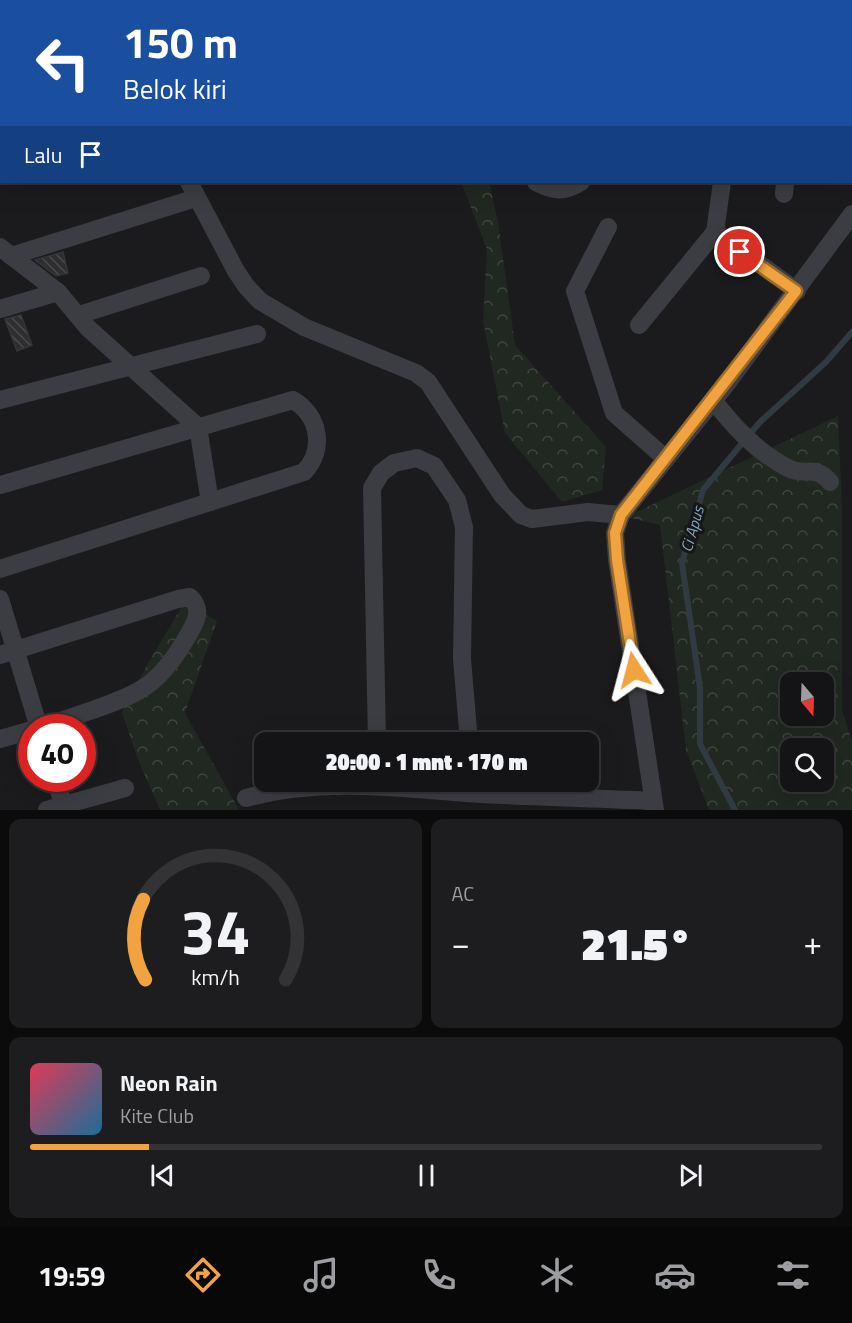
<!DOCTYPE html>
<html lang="id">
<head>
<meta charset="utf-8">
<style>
  :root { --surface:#141416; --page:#1d1d1f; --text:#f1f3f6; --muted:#9d9ea1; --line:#333335; --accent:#f0a33f }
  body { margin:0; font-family:"Titillium Web",sans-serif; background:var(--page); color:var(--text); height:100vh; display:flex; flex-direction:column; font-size:22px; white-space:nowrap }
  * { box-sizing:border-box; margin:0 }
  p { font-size:20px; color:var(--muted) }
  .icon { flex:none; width:33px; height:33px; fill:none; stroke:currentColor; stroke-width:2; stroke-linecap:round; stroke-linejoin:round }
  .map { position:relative; height:810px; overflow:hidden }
  .details { display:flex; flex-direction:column; gap:9px; padding:9px; background:#0b0b0c; flex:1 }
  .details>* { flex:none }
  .banner { position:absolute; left:0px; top:0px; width:852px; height:183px; box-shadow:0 6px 24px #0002,0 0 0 2px var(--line); background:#1a4fa0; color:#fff; overflow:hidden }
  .needle { width:39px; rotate:161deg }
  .fabs { position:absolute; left:780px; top:672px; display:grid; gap:12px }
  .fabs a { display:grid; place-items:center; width:54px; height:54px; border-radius:12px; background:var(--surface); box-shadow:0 6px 24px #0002,0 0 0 2px var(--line); font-size:30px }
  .speed { position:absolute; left:18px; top:714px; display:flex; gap:12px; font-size:30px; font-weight:700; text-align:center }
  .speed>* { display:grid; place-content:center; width:78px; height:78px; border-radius:50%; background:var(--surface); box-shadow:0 6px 24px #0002,0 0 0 2px var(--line); line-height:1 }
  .speed .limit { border:9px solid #d22; background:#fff; color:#111 }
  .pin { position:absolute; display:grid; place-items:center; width:51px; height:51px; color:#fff; margin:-26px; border:3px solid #fff; border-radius:50%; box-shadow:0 2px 6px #0007 }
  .me { position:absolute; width:66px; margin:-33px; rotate:351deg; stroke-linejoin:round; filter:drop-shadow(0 0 4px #0008) }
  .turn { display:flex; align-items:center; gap:21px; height:126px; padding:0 24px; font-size:27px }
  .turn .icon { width:78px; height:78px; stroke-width:2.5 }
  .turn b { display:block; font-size:42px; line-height:51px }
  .then { display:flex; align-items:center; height:57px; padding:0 24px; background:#0003; gap:12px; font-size:22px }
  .big { font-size:45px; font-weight:800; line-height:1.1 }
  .details .tile { flex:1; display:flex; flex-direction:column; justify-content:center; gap:9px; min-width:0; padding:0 21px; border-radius:12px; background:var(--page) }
  .details .dial { align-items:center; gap:0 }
  .dial svg { height:156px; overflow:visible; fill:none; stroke:var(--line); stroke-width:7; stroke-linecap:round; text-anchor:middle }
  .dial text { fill:var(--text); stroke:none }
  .song { display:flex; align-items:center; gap:18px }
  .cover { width:72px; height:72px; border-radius:9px; background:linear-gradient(135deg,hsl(350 70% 55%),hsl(200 70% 35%)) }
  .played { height:6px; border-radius:3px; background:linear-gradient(90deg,var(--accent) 15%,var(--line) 15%) }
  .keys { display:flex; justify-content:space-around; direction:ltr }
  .heat { display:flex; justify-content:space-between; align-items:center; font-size:33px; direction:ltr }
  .details .tiles { flex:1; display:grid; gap:9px; grid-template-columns:1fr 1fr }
  .tile:last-child { grid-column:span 2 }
  .trip { position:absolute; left:254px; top:732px; width:345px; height:60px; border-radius:12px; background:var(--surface); box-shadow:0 6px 24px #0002,0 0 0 2px var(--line); font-weight:800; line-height:60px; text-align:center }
  .tabs { display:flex; height:96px; justify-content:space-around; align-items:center; background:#080809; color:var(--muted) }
  .tabs .icon { width:42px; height:42px }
  .tabs .current { color:var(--accent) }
  .tabs b { font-size:27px; color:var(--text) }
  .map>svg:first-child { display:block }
  .forest { fill:url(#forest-crowns); fill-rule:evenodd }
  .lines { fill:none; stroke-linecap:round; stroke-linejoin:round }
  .stream { stroke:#303b41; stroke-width:6 }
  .building { fill:url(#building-back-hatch); stroke:#353539; stroke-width:1.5 }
  .minor { stroke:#3c3d42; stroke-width:18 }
  .tertiary { stroke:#3c3d42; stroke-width:18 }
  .route-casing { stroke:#9c6a29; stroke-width:15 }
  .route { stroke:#f0a33f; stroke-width:10 }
  .labels { text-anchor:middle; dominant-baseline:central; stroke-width:6; stroke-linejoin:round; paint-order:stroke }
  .water-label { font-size:16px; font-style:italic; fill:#86a4b6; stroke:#151618 }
</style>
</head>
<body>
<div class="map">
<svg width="852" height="810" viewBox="0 0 852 810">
  <defs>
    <pattern id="forest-crowns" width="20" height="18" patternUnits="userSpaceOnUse" patternTransform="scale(1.5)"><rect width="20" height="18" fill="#202821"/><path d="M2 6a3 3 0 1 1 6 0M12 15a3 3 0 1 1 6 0" fill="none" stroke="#3e453f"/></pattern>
    <pattern id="building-back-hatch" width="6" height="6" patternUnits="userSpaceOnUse" patternTransform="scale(1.5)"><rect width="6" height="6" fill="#2e2e31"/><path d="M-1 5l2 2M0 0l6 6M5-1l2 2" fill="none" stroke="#4a4a4d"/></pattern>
  </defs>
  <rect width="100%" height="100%" fill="#1b1b1d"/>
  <g class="forest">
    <polygon points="461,182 489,182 498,222 515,345 606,447 602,490 562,502 505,433 483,321 487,249"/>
    <path d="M838 416 842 508V710L852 741V810H709L686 750 660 525 626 517ZM790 682H824V716H790ZM790 748H824V782H790Z"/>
    <polygon points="184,603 217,621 185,713 239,810 160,810 139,762 122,713 147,665"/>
  </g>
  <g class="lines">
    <polyline class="stream" points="735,810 700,744 700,688 682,563 703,490 760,422 826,362 852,332"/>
  </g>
  <g class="building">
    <polygon points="63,252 68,273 56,276 35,260"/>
    <polygon points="21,315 32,345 17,351 5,319"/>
  </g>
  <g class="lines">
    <g class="minor">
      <polyline points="407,0 408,2"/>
      <polyline points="671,0 672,2"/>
      <polyline points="838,0 852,2"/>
      <polyline points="509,2 510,0"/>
      <polyline points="634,2 635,0"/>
      <polyline points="806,2 807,0"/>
      <polyline points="0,16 2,17"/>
      <polyline points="0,94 2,98"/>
      <polyline points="0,121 2,120"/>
      <polyline points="0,140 2,140"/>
      <polyline points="189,182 236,271 246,286 260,301 304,327 416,373 428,382 502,495 521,515 532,519 588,512 621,515"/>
      <path d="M536 182C553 191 564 193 581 182"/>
      <polyline points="722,182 715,232 797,291"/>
      <polyline points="784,194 785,182"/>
      <polyline points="608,227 575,291 614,413 665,458"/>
      <polyline points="0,247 58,292 88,328 198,427 210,502"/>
      <polyline points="11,256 196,198"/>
      <polyline points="0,309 58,292"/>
      <polyline points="79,315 201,276"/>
      <polyline points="639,325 715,232"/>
      <polyline points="0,400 257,334"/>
      <path d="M713 400C734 427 757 452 788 468 805 477 815 464 830 482"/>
      <path d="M0 485 293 400C320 416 325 450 304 472L0 569"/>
      <polyline points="0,599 39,728"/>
      <path d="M0 655 178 599 190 597C201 608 198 618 191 630 179 652 162 678 140 690 115 705 69 717 40 728"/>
      <polyline points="0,739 32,730"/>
      <polyline points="377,742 372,488 381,473 394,463 417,458 434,466 457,500 464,527 462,659 469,742"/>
      <polyline points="55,778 65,810"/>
      <path d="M246 798C320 778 390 787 465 793 528 797 591 798 653 801"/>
      <polyline points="47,810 125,788"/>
    </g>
    <polyline class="tertiary" points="655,810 617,560 615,533 621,515 728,382 852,214"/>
  </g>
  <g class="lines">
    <defs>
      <polyline id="route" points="634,670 617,560 615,533 621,515 796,291 740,252"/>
    </defs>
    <use href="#route" class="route-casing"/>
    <use href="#route" class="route"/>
  </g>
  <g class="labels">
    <g class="water-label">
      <text transform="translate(692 529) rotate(-74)">Ci Apus</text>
    </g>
  </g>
</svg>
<div class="fabs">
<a><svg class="needle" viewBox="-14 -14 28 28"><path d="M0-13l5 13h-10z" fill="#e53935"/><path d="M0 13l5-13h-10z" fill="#9d9ea1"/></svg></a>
<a><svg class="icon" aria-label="search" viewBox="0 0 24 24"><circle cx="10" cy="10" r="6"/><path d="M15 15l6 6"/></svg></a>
</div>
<div class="speed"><div class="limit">40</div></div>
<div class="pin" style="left:740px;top:252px;background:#d93025"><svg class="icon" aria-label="arrive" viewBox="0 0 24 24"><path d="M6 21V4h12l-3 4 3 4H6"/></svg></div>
<svg class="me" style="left:634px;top:670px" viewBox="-20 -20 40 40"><path d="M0-17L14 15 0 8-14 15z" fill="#f0a33f" stroke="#fff" stroke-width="4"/></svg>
<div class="trip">20:00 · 1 mnt · 170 m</div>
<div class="banner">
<div class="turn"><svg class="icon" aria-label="left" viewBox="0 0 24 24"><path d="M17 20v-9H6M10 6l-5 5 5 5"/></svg><div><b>150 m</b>Belok kiri</div></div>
<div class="then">Lalu<svg class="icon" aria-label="arrive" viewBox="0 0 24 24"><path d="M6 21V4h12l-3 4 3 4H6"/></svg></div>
</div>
</div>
<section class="details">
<div class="tiles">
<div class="tile dial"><svg viewBox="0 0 100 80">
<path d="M14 69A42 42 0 1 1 86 69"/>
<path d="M14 69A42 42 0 0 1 13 28" stroke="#f0a33f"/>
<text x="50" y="56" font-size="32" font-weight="700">34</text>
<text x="50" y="72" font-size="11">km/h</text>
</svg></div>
<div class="tile"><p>AC</p>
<div class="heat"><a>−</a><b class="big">21.5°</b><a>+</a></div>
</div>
<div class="tile">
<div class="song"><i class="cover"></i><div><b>Neon Rain</b><p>Kite Club</p></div></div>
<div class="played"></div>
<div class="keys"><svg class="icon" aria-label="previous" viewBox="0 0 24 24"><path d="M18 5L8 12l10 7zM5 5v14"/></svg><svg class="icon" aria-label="pause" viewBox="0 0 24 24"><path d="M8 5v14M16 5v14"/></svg><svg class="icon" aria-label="next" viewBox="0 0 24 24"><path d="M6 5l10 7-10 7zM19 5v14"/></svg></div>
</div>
</div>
</section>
<nav class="tabs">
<b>19:59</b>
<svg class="icon current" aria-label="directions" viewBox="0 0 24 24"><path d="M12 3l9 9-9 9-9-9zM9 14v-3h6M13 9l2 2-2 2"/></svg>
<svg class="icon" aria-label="music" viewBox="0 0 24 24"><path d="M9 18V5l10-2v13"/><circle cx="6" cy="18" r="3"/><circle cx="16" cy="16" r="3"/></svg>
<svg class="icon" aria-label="phone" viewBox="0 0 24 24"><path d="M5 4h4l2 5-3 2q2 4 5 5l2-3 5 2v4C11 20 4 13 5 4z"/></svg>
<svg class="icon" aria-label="climate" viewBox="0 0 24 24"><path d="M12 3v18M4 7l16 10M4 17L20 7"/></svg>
<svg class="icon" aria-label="car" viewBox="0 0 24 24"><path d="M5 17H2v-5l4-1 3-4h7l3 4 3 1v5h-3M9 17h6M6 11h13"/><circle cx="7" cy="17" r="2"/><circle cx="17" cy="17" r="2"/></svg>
<svg class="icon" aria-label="filters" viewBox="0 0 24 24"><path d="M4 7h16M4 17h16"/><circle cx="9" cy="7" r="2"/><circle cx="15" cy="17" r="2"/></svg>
</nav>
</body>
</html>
